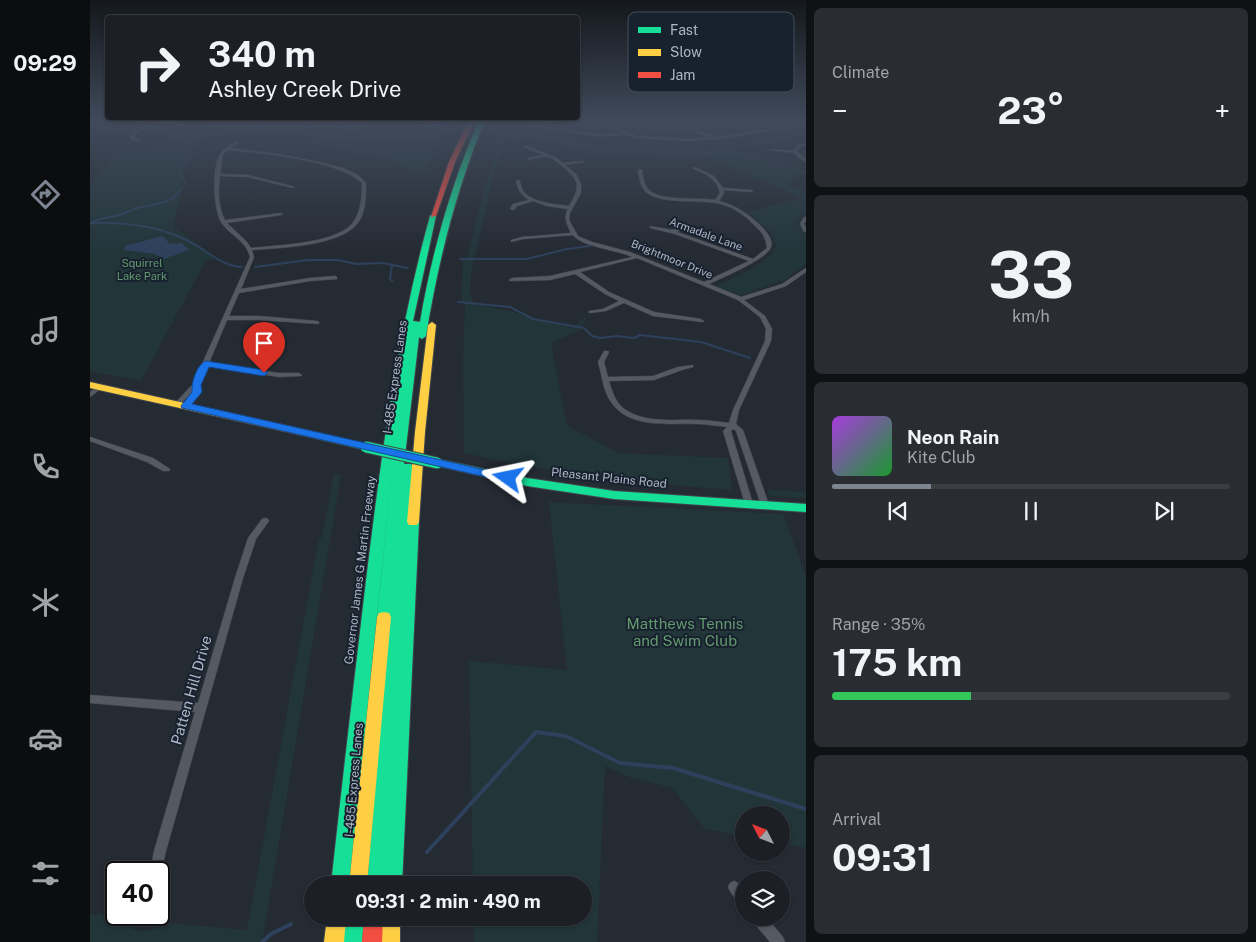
<!DOCTYPE html>
<html lang="en">
<head>
<meta charset="utf-8">
<style>
  :root { --surface:#1c2026; --page:#292d32; --text:#f1f3f6; --muted:#a0a3a7; --line:#3a3e43; --accent:#7d8593 }
  body { margin:0; font-family:"Public Sans",sans-serif; background:var(--page); color:var(--text); height:100vh; display:flex; flex-direction:column; font-size:19px; white-space:nowrap }
  * { box-sizing:border-box; margin:0 }
  p { font-size:16px; color:var(--muted) }
  .icon { flex:none; width:28px; height:28px; fill:none; stroke:currentColor; stroke-width:2; stroke-linecap:round; stroke-linejoin:round }
  .map { position:relative; flex:1; overflow:hidden }
  .sheet { display:flex; flex-direction:column; gap:8px; padding:8px; background:#0f1215; width:450px }
  .sheet>* { flex:none }
  .hud { position:absolute; left:15px; top:15px; width:475px; height:105px; border-radius:5px; box-shadow:0 1px 4px #0004,0 0 0 1px var(--line); background:#1c2026; color:var(--text); overflow:hidden }
  .needle { width:32px; rotate:312deg }
  .buttons { position:absolute; left:645px; top:806px; display:grid; gap:10px }
  .buttons a { display:grid; place-items:center; width:55px; height:55px; border-radius:50%; background:var(--surface); box-shadow:0 1px 4px #0004,0 0 0 1px var(--line); font-size:25px }
  .speed { position:absolute; left:15px; top:861px; display:flex; gap:10px; font-size:25px; font-weight:700; text-align:center }
  .speed>* { display:grid; place-content:center; width:65px; height:65px; border-radius:50%; background:var(--surface); box-shadow:0 1px 4px #0004,0 0 0 1px var(--line); line-height:1 }
  .speed .limit { border:2px solid #111; border-radius:8px; background:#fff; color:#111 }
  .pin { position:absolute; display:grid; place-items:center; width:42px; height:42px; color:#fff; margin:-51px -21px; border-radius:50% 50% 50% 0; rotate:-45deg; box-shadow:0 0 5px #0007 }
  .pin .icon { rotate:45deg }
  .me { position:absolute; width:55px; margin:-28px; rotate:282deg; stroke-linejoin:round; filter:drop-shadow(0 0 4px #0008) }
  .turn { display:flex; align-items:center; gap:18px; height:105px; padding:0 20px; font-size:22px }
  .turn .icon { width:65px; height:65px; stroke-width:2.5 }
  .turn b { display:block; font-size:35px; line-height:42px }
  .big { font-size:38px; font-weight:700; line-height:1.1 }
  .sheet .tile { flex:1; display:flex; flex-direction:column; justify-content:center; gap:8px; min-width:0; padding:0 18px; border-radius:8px; background:var(--page) }
  .sheet .dial { align-items:center; gap:0 }
  .dial b { font-size:65px; line-height:1 }
  .song { display:flex; align-items:center; gap:15px }
  .cover { width:60px; height:60px; border-radius:8px; background:linear-gradient(135deg,hsl(280 70% 55%),hsl(130 70% 35%)) }
  .played { height:5px; border-radius:2px; background:linear-gradient(90deg,var(--accent) 25%,var(--line) 25%) }
  .keys { display:flex; justify-content:space-around; direction:ltr }
  .heat { display:flex; justify-content:space-between; align-items:center; font-size:28px; direction:ltr }
  .charge { height:8px; border-radius:4px; background:linear-gradient(90deg,#34c759 35%,var(--line) 0) }
  .trip { position:absolute; left:214px; top:876px; width:288px; height:50px; border-radius:25px; background:var(--surface); box-shadow:0 1px 4px #0004,0 0 0 1px var(--line); font-weight:700; line-height:50px; text-align:center }
  main { display:flex; flex:1; min-height:0 }
  .menu { display:flex; flex-direction:column; width:90px; justify-content:space-around; align-items:center; background:#0b0d0f; color:var(--muted) }
  .menu .icon { width:35px; height:35px }
  .menu .active { color:var(--accent) }
  .menu b { font-size:22px; color:var(--text) }
  .map>svg:first-child { display:block }
  .green { fill:#223539 }
  .water { fill:#2e415c }
  .lines { fill:none; stroke-linecap:round; stroke-linejoin:round }
  .stream-far2 { stroke:#2e415c; stroke-width:1 }
  .stream-far1 { stroke:#2e415c; stroke-width:2 }
  .stream { stroke:#2e415c; stroke-width:4 }
  .street-casing { stroke:#42474e; stroke-width:1 }
  .fast-casing { stroke:#42474e; stroke-width:2 }
  .slow-casing { stroke:#42474e; stroke-width:2 }
  .jam-casing { stroke:#42474e; stroke-width:2 }
  .street { fill:#545962; fill-rule:evenodd }
  .fast { fill:#16e098; fill-rule:evenodd }
  .slow { fill:#ffcf43; fill-rule:evenodd }
  .jam { fill:#f24e42; fill-rule:evenodd }
  .fast-bridge-casing { stroke:#42474e; stroke-width:13; stroke-linecap:butt }
  .fast-bridge { stroke:#16e098; stroke-width:11 }
  .route { fill:#1a73e8; stroke:#114b97 }
  .labels { text-anchor:middle; dominant-baseline:central; stroke-width:4; stroke-linejoin:round; paint-order:stroke }
  .far-street-label { font-size:11px; fill:#adb6c6; stroke:#18212e }
  .far-park-label { font-size:11px; fill:#63996f; stroke:#18212e }
  .street-label { font-size:12px; fill:#adb6c6; stroke:#18212e }
  .near-park-label { font-size:15px; fill:#63996f; stroke:#18212e }
  .near-street-label { font-size:15px; fill:#adb6c6; stroke:#18212e }
  .key { fill:#18212e; stroke:#454e5c; stroke-width:1 }
  .key-label { font-size:14px; fill:#adb6c6 }
</style>
</head>
<body>
<main>
<nav class="menu">
<b>09:29</b>
<svg class="icon active" aria-label="directions" viewBox="0 0 24 24"><path d="M12 3l9 9-9 9-9-9zM9 14v-3h6M13 9l2 2-2 2"/></svg>
<svg class="icon" aria-label="music" viewBox="0 0 24 24"><path d="M9 18V5l10-2v13"/><circle cx="6" cy="18" r="3"/><circle cx="16" cy="16" r="3"/></svg>
<svg class="icon" aria-label="phone" viewBox="0 0 24 24"><path d="M5 4h4l2 5-3 2q2 4 5 5l2-3 5 2v4C11 20 4 13 5 4z"/></svg>
<svg class="icon" aria-label="climate" viewBox="0 0 24 24"><path d="M12 3v18M4 7l16 10M4 17L20 7"/></svg>
<svg class="icon" aria-label="car" viewBox="0 0 24 24"><path d="M5 17H2v-5l4-1 3-4h7l3 4 3 1v5h-3M9 17h6M6 11h13"/><circle cx="7" cy="17" r="2"/><circle cx="17" cy="17" r="2"/></svg>
<svg class="icon" aria-label="filters" viewBox="0 0 24 24"><path d="M4 7h16M4 17h16"/><circle cx="9" cy="7" r="2"/><circle cx="15" cy="17" r="2"/></svg>
</nav>
<div class="map">
<svg width="716" height="942" viewBox="0 0 716 942">
  <rect width="100%" height="100%" fill="#252b33"/>
  <g class="green">
    <path d="M127 120 222 124 244 120H282L274 129 317 132 354 130 336 172 301 165 307 161 219 143 230 138 174 127 163 130 112 136 102 142 98 154 84 227 126 258 115 262 51 381 0 371V188L27 150 51 151 79 143 80 137 75 132 54 129 70 123 68 130C90 133 109 134 127 120Z"/>
    <path d="M411 134C433 138 454 133 476 142L595 148H599L584 141 598 142 614 148 634 149 714 171 698 184 716 191V214L711 217 707 224 716 235V264L695 280 649 296 626 286C643 277 681 263 686 245L679 231 658 212 712 198 619 158 520 156 484 150 459 139 437 137 427 138 415 136 405 169 381 274 380 292 384 304 419 311 481 328 494 318H496L490 330 461 343 477 426 529 453 638 458 642 490C552 483 462 473 374 453L373 362 375 304 371 303 373 259 377 258 393 194Z"/>
    <polygon points="244,474 251,475 172,942 0,942 0,915 27,915 48,932 67,928 80,923 157,930 229,538 232,538"/>
    <polygon points="677,490 716,492 716,498 680,496"/>
    <polygon points="459,502 693,514 716,576 716,848 691,843 691,815 654,815 654,836 615,829 582,788 539,777 515,766 507,942 384,942 383,918 492,918 492,885 383,885 379,661 477,670"/>
  </g>
  <path class="water" d="M72 236C82 244 75 245 92 243L99 250 74 259 65 254 34 250 35 246Z"/>
  <g class="lines">
    <g class="stream-far2">
      <polyline points="258,128 263,120"/>
      <polyline points="344,128 360,129"/>
      <polyline points="405,133 427,137 439,135 463,137 486,145 521,149 589,153 648,152 693,163 716,173"/>
      <polyline points="615,154 716,133"/>
      <polyline points="101,158 98,155 103,146 99,143 111,136 163,130 171,127 181,130 239,126 298,133 363,123"/>
      <polyline points="89,192 96,184 91,174 90,165 110,152"/>
    </g>
    <g class="stream-far1">
      <path d="M2 223C36 222 70 226 100 242 118 251 131 266 152 267"/>
      <path d="M0 224C7 217 20 218 29 215 37 213 44 208 52 207 66 204 80 204 90 191"/>
      <polyline points="370,259 437,259 477,249 500,246"/>
      <polyline points="302,265 300,279 302,281"/>
      <polyline points="165,267 218,260 248,260 266,264 293,263 317,268"/>
      <polyline points="368,302 420,307 443,319 494,328 502,336 510,338 527,336 544,338 550,335 611,342 660,358"/>
    </g>
    <g class="stream">
      <polyline points="337,852 446,732 476,736 530,763 583,768 716,809"/>
      <polyline points="172,942 181,934 201,924"/>
    </g>
    <defs>
      <g id="street">
        <polygon points="13,120 17,120 10,126 19,130 19,132 17,132 6,126"/>
        <polygon points="67,120 70,120 69,121 95,124 93,125 66,123 45,134 44,138 49,140 49,142 41,139 42,132"/>
        <polygon points="504,120 508,120 547,136 599,139 621,138 585,126 576,120 579,120 587,124 627,137 702,125 690,120 693,120 705,125 716,123 716,125 630,139 599,141 546,138 539,135 504,136 443,126 445,125 504,134 536,134"/>
        <path d="M146 142 149 143 140 148 188 154 234 163 253 168 268 175 276 183C276 196 276 214 267 224 249 246 190 248 162 250L164 257 151 289 220 278 245 276 247 277V279L220 281 149 293 139 316H169L227 321 229 322V324L169 320H137L119 363 189 373H209L212 375 211 376 189 377 117 366 109 385 108 396 98 406H94L93 405 103 395V392L89 405 87 406 84 404 85 403 103 384 160 257C156 240 139 235 131 222 123 209 122 166 130 154 134 148 140 145 146 142ZM137 150C172 153 247 160 272 183 272 195 271 211 264 221 250 244 186 245 161 248L157 242 137 223 191 215 193 214 191 213 135 220C128 207 128 191 130 176L158 177 203 188 205 187 158 175 130 174 133 155Z"/>
        <polygon points="716,143 716,145 709,148 707,151 716,159 716,162 708,157 705,153 679,150 681,149 703,151 707,146"/>
        <path d="M435 145 467 158 473 163 492 161 494 162 475 165 486 174 491 184V193L480 213 479 220 488 236 502 242 540 252 614 282 659 261 585 234 560 228V226L582 230 595 224H599V226L587 232 663 259 677 248C676 237 671 231 664 225 655 215 644 208 631 204 612 199 570 205 556 192 550 186 549 177 548 170L550 169 552 170C553 176 554 184 558 189 569 202 609 197 625 200L630 193C627 179 616 174 604 169L603 168 605 167 624 176 633 188 662 190 663 191 661 192 633 190 634 193 629 201C645 205 657 213 669 224 674 229 684 239 681 247 678 259 631 278 619 284L651 297 692 284 716 268V272L696 286 654 300 675 316 682 329 681 341 649 410 646 424 653 430 679 505 678 507H672L671 505 646 431 643 429 641 431 663 504 659 507 655 504 633 431 637 427C627 426 617 424 606 424 578 423 539 429 521 402 513 391 512 375 508 362L514 351H518L519 352 514 362 518 377 563 376 588 367 603 365V367L592 370 564 380 519 381C522 391 525 401 533 408 553 424 585 419 608 420 619 420 629 422 639 423L643 410 675 341 676 329 670 317 648 300 547 258 490 272 519 292 564 312 611 319 614 321 613 322 563 316 534 303 516 311 499 313V311L513 309 529 301 515 294 485 274 460 280 420 281 419 280 422 278 460 276 542 257C528 250 492 247 483 235L433 239 421 242V240L432 237 481 233C477 224 473 218 478 209L457 206 443 201 427 206 424 210 420 209 423 204 439 200C431 195 428 190 426 181L428 180 430 181C430 182 432 188 432 189 439 203 466 204 479 206 491 185 490 181 471 165 467 162 463 158 458 157 452 156 444 159 438 160V158L453 155 434 147Z"/>
        <polygon points="714,217 716,217 716,221 714,224 716,227 716,232 714,232 710,224"/>
        <polygon points="10,385 13,387 12,388 0,397 0,392"/>
        <polygon points="0,437 63,458 80,469 79,471 73,471 57,462 0,441"/>
        <polygon points="175,518 178,519 179,521 166,539 153,578 76,851 70,876 69,877 69,872 60,872 64,851 105,712 0,703 0,695 108,703 145,578 158,538 172,519"/>
        <path d="M644 881 648 883 654 889V905C647 902 641 894 638 887L640 883Z"/>
        <polygon points="663,918 677,918 693,937 695,942 680,942 664,923"/>
      </g>
      <g id="fast">
        <path d="M389 120H395C366 190 348 261 336 336L332 339 329 337 314 464H321L323 467 319 519H327L329 522 312 885H277L299 621 294 622 289 621 287 617 304 452 259 885H241C252 784 264 682 276 581 291 458 307 335 340 216L343 214 346 216 323 321 330 322C342 252 361 185 389 120Z"/>
        <polygon points="211,429 280,445 281,447 276,450 207,434 206,432 207,430"/>
        <polygon points="347,459 437,478 524,491 716,504 716,512 524,499 437,486 343,465 341,463 343,461"/>
        <polygon points="255,918 274,918 272,942 252,942"/>
      </g>
      <g id="slow">
        <polygon points="342,322 346,325 335,432 329,522 327,525 319,525 317,522 325,432 338,325"/>
        <polygon points="0,382 211,429 216,432 211,435 0,388"/>
        <polygon points="294,612 299,613 301,617 277,885 259,885 287,617 289,613"/>
        <polygon points="237,918 256,918 254,942 234,942"/>
        <polygon points="291,918 310,918 310,942 290,942"/>
      </g>
      <g id="jam">
        <polygon points="379,120 385,120 365,162 346,216 341,217 359,162"/>
        <polygon points="274,918 293,918 292,942 272,942"/>
      </g>
    </defs>
    <use href="#street" class="street-casing"/>
    <use href="#fast" class="fast-casing"/>
    <use href="#slow" class="slow-casing"/>
    <use href="#jam" class="jam-casing"/>
    <use href="#street" class="street"/>
    <use href="#fast" class="fast"/>
    <use href="#slow" class="slow"/>
    <use href="#jam" class="jam"/>
    <defs>
      <polyline id="fast-bridge" points="276,447 347,463"/>
    </defs>
    <use href="#fast-bridge" class="fast-bridge-casing"/>
    <use href="#fast-bridge" class="fast-bridge"/>
  </g>
  <linearGradient id="sky" x2="0" y2="1"><stop stop-color="#14181c"/><stop offset="0.48" stop-color="#404a5b"/><stop offset="1" stop-color="#404a5b" stop-opacity="0"/></linearGradient>
  <rect width="716" height="252" fill="url(#sky)"/>
  <path class="route" d="M116 361 174 370 178 373 174 376 119 367 111 385 112 392 102 404 418 475 424 478 418 482 92 408 91 406 102 392C101 383 107 364 116 361Z"/>
  <g class="labels">
    <g class="far-street-label">
      <text transform="translate(616 234) rotate(20)">Armadale Lane</text>
      <text transform="translate(582 259) rotate(22)">Brightmoor Drive</text>
    </g>
    <g class="far-park-label">
      <text x="52" y="263">Squirrel<tspan x="52" dy="13">Lake Park</tspan></text>
    </g>
    <g class="street-label">
      <text transform="translate(305 377) rotate(-82)">I-485 Express Lanes</text>
      <text transform="translate(519 478) rotate(6)">Pleasant Plains Road</text>
      <text transform="translate(270 570) rotate(-83)">Governor James G Martin Freeway</text>
      <text transform="translate(264 780) rotate(-85)">I-485 Express Lanes</text>
    </g>
    <g class="near-park-label">
      <text x="595" y="623">Matthews Tennis<tspan x="595" dy="17">and Swim Club</tspan></text>
    </g>
    <g class="near-street-label">
      <text transform="translate(101 690) rotate(-74)">Patten Hill Drive</text>
    </g>
  </g>
  <rect x="538" y="12" width="166" height="80" rx="8" class="key"/>
  <rect x="548" y="27" width="23" height="6" fill="#16e098"/>
  <rect x="548" y="49" width="23" height="7" fill="#ffcf43"/>
  <rect x="548" y="72" width="23" height="6" fill="#f24e42"/>
  <g class="key-label">
    <text x="580" y="35">Fast</text>
    <text x="580" y="57">Slow</text>
    <text x="580" y="80">Jam</text>
  </g>
</svg>
<div class="buttons">
<a><svg class="needle" viewBox="-14 -14 28 28"><path d="M0-13l5 13h-10z" fill="#e53935"/><path d="M0 13l5-13h-10z" fill="#a0a3a7"/></svg></a>
<a><svg class="icon" aria-label="layers" viewBox="0 0 24 24"><path d="M12 4l9 5-9 5-9-5zM3 14l9 5 9-5"/></svg></a>
</div>
<div class="speed"><div class="limit">40</div></div>
<div class="pin" style="left:174px;top:373px;background:#d93025"><svg class="icon" aria-label="arrive" viewBox="0 0 24 24"><path d="M6 21V4h12l-3 4 3 4H6"/></svg></div>
<svg class="me" style="left:418px;top:478px" viewBox="-20 -20 40 40"><path d="M0-17L14 15 0 8-14 15z" fill="#1a73e8" stroke="#fff" stroke-width="4"/></svg>
<div class="trip">09:31 · 2 min · 490 m</div>
<div class="hud">
<div class="turn"><svg class="icon" aria-label="right" viewBox="0 0 24 24"><path d="M7 20v-9h11M14 6l5 5-5 5"/></svg><div><b>340 m</b>Ashley Creek Drive</div></div>
</div>
</div>
<section class="sheet">
<div class="tile"><p>Climate</p>
<div class="heat"><a>−</a><b class="big">23°</b><a>+</a></div>
</div>
<div class="tile dial"><b>33</b><p>km/h</p></div>
<div class="tile">
<div class="song"><i class="cover"></i><div><b>Neon Rain</b><p>Kite Club</p></div></div>
<div class="played"></div>
<div class="keys"><svg class="icon" aria-label="previous" viewBox="0 0 24 24"><path d="M18 5L8 12l10 7zM5 5v14"/></svg><svg class="icon" aria-label="pause" viewBox="0 0 24 24"><path d="M8 5v14M16 5v14"/></svg><svg class="icon" aria-label="next" viewBox="0 0 24 24"><path d="M6 5l10 7-10 7zM19 5v14"/></svg></div>
</div>
<div class="tile"><p>Range · 35%</p><b class="big">175 km</b><div class="charge"></div></div>
<div class="tile"><p>Arrival</p><b class="big">09:31</b></div>
</section>
</main>
</body>
</html>
